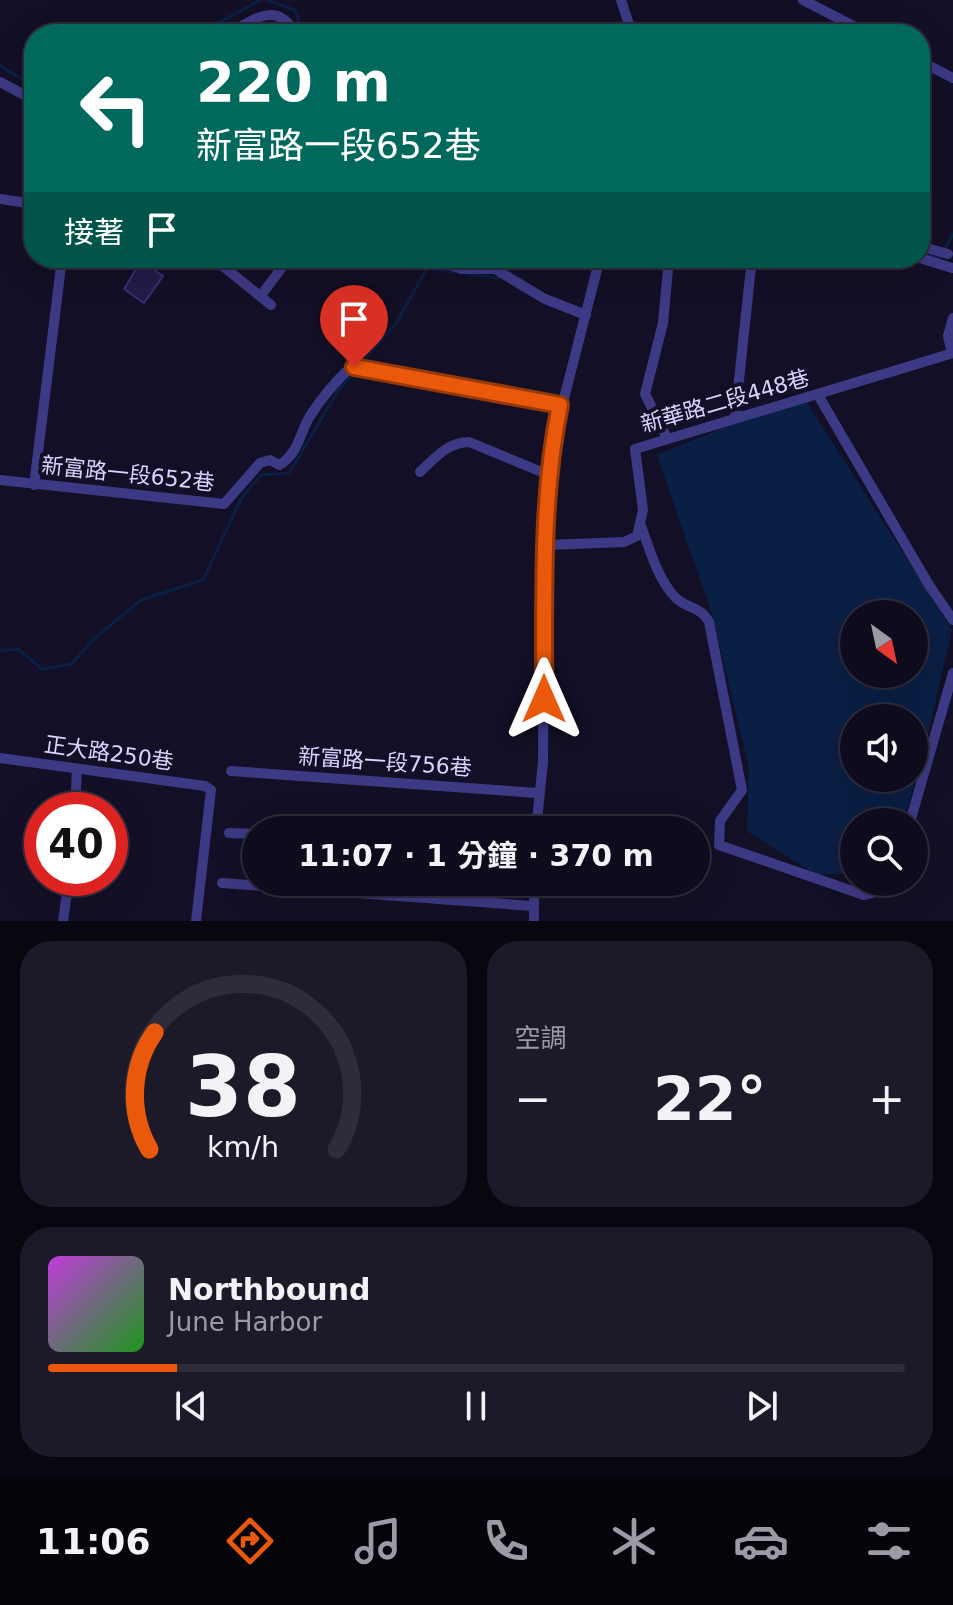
<!DOCTYPE html>
<html lang="zh-TW">
<head>
<meta charset="utf-8">
<style>
  :root { --surface:#0e0b1c; --page:#1c1929; --text:#f1f3f6; --muted:#9b9ba3; --line:#2e2b3b; --accent:#ea580c }
  body { margin:0; font-family:"DejaVu Sans","Noto Sans TC",sans-serif; background:var(--page); color:var(--text); height:100vh; display:flex; flex-direction:column; font-size:30px; white-space:nowrap }
  * { box-sizing:border-box; margin:0 }
  p { font-size:26px; color:var(--muted) }
  .icon { flex:none; width:44px; height:44px; fill:none; stroke:currentColor; stroke-width:2; stroke-linecap:round; stroke-linejoin:round }
  .map { position:relative; height:921px; overflow:hidden }
  .details { display:flex; flex-direction:column; gap:20px; padding:20px; background:#08060f; flex:1 }
  .details>* { flex:none }
  .top-card { position:absolute; left:24px; top:24px; width:906px; height:244px; border-radius:32px; box-shadow:0 8px 32px #0002,0 0 0 2px var(--line); background:#00695c; color:#fff; overflow:hidden }
  .needle { width:52px; rotate:147deg }
  .controls { position:absolute; left:840px; top:600px; display:grid; gap:16px }
  .controls a { display:grid; place-items:center; width:88px; height:88px; border-radius:50%; background:var(--surface); box-shadow:0 8px 32px #0002,0 0 0 2px var(--line); font-size:40px }
  .speed { position:absolute; left:24px; top:792px; display:flex; gap:16px; font-size:40px; font-weight:700; text-align:center }
  .speed>* { display:grid; place-content:center; width:104px; height:104px; border-radius:50%; background:var(--surface); box-shadow:0 8px 32px #0002,0 0 0 2px var(--line); line-height:1 }
  .speed .limit { border:12px solid #d22; background:#fff; color:#111 }
  .pin { position:absolute; display:grid; place-items:center; width:68px; height:68px; color:#fff; margin:-82px -34px; border-radius:50% 50% 50% 0; rotate:-45deg; box-shadow:0 0 8px #0007 }
  .pin .icon { rotate:45deg }
  .me { position:absolute; width:88px; margin:-44px; rotate:0deg; stroke-linejoin:round; filter:drop-shadow(0 0 6px #0008) }
  .turn { display:flex; align-items:center; gap:28px; height:168px; padding:0 40px; font-size:36px }
  .turn .icon { width:104px; height:104px; stroke-width:2.5 }
  .turn b { display:block; font-size:56px; line-height:68px }
  .then { display:flex; align-items:center; height:76px; padding:0 40px; background:#0003; gap:16px; font-size:30px }
  .big { font-size:60px; font-weight:700; line-height:1.1 }
  .details .card { flex:1; display:flex; flex-direction:column; justify-content:center; gap:12px; min-width:0; padding:0 28px; border-radius:32px; background:var(--page) }
  .details .dial { align-items:center; gap:0 }
  .dial svg { height:208px; overflow:visible; fill:none; stroke:var(--line); stroke-width:7; stroke-linecap:round; text-anchor:middle }
  .dial text { fill:var(--text); stroke:none }
  .song { display:flex; align-items:center; gap:24px }
  .cover { width:96px; height:96px; border-radius:12px; background:linear-gradient(135deg,hsl(290 70% 55%),hsl(120 70% 35%)) }
  .played { height:8px; border-radius:4px; background:linear-gradient(90deg,var(--accent) 15%,var(--line) 15%) }
  .keys { display:flex; justify-content:space-around; direction:ltr }
  .heat { display:flex; justify-content:space-between; align-items:center; font-size:44px; direction:ltr }
  .details .tiles { flex:1; display:grid; gap:20px; grid-template-columns:1fr 1fr }
  .card:last-child { grid-column:span 2 }
  .trip { position:absolute; left:242px; top:816px; width:468px; height:80px; border-radius:40px; background:var(--surface); box-shadow:0 8px 32px #0002,0 0 0 2px var(--line); font-weight:700; line-height:80px; text-align:center }
  .tab-bar { display:flex; height:128px; justify-content:space-around; align-items:center; background:#06040b; color:var(--muted) }
  .tab-bar .icon { width:56px; height:56px }
  .tab-bar .selected { color:var(--accent) }
  .tab-bar b { font-size:36px; color:var(--text) }
  .map>svg:first-child { display:block }
  .water { fill:#0a1f44; fill-rule:evenodd }
  .lines { fill:none; stroke-linecap:round; stroke-linejoin:round }
  .stream { stroke:#0a1f44; stroke-width:3 }
  .building { fill:#241b47; stroke:#3b2d73; stroke-width:2 }
  .minor { stroke:#3d3a85; stroke-width:10 }
  .route-casing { stroke:#983908; stroke-width:20 }
  .route { stroke:#ea580c; stroke-width:14 }
  .labels { text-anchor:middle; dominant-baseline:central; stroke-width:8; stroke-linejoin:round; paint-order:stroke }
  .street-label { font-size:22px; fill:#d9d4ff; stroke:#130f26 }
</style>
</head>
<body>
<div class="map">
<svg width="953" height="921" viewBox="0 0 953 921">
  <rect width="100%" height="100%" fill="#130f26"/>
  <path class="water" d="M802 395 952 629 924 752 903 822H854V873L817 875 747 831 749 768 712 614 657 455ZM854 614H914V674H854ZM854 718H914V778H854Z"/>
  <g class="lines">
    <g class="stream">
      <polyline points="267,0 295,10 303,34"/>
      <polyline points="198,34 260,0"/>
      <polyline points="0,66 34,86"/>
      <polyline points="920,252 940,258 953,234"/>
      <polyline points="467,274 498,278 525,258"/>
      <polyline points="362,363 397,322 427,268 459,273"/>
      <polyline points="0,651 18,649 42,669 71,664 96,637 141,600 203,580 241,499 261,475 289,473 338,391 357,369"/>
    </g>
  </g>
  <polygon class="building" points="141,261 163,276 144,303 124,289"/>
  <g class="lines">
    <g class="minor">
      <polyline points="621,0 632,34"/>
      <polyline points="803,0 869,34"/>
      <path d="M228 34C254 19 278 0 295 34"/>
      <polyline points="920,61 953,78"/>
      <polyline points="0,82 34,100"/>
      <polyline points="0,199 34,204"/>
      <polyline points="920,246 948,254"/>
      <polyline points="213,258 271,305"/>
      <polyline points="430,258 462,269 495,269 545,299 586,315"/>
      <polyline points="920,258 952,268"/>
      <polyline points="262,294 286,262"/>
      <polyline points="952,353 948,336 953,318"/>
      <polyline points="818,395 929,585 953,620"/>
      <polyline points="735,417 752,258"/>
      <polyline points="667,438 645,394 663,323 669,258"/>
      <path d="M420 472C435 458 448 442 469 442L549 475"/>
      <path d="M0 480 224 504 260 463 270 460 279 465C298 455 300 432 310 416 322 397 335 382 352 366L560 405"/>
      <polyline points="34,485 62,258"/>
      <path d="M641 526C650 550 657 577 674 596 685 609 700 605 709 622L742 790 720 821 719 845 864 895 881 891 890 882"/>
      <polyline points="547,545 624,542 637,536 643,510 635,449 953,353"/>
      <polyline points="0,758 205,786 211,790 196,921"/>
      <polyline points="231,771 537,793"/>
      <polyline points="75,810 77,769"/>
      <polyline points="910,822 953,673"/>
      <polyline points="536,830 543,762 544,601 551,449 600,258"/>
      <polyline points="229,833 256,834"/>
      <polyline points="534,882 534,921"/>
      <polyline points="222,883 533,906"/>
      <polyline points="63,921 69,878"/>
    </g>
  </g>
  <g class="lines">
    <defs>
      <path id="route" d="M354 367 560 405C540 501 545 601 544 699"/>
    </defs>
    <use href="#route" class="route-casing"/>
    <use href="#route" class="route"/>
  </g>
  <g class="labels">
    <g class="street-label">
      <text transform="translate(725 401) rotate(-16)">新華路二段448巷</text>
      <text transform="translate(128 474) rotate(6)">新富路一段652巷</text>
      <text transform="translate(109 753) rotate(8)">正大路250巷</text>
      <text transform="translate(385 762) rotate(4)">新富路一段756巷</text>
    </g>
  </g>
</svg>
<div class="controls">
<a><svg class="needle" viewBox="-14 -14 28 28"><path d="M0-13l5 13h-10z" fill="#e53935"/><path d="M0 13l5-13h-10z" fill="#9b9ba3"/></svg></a>
<a><svg class="icon" aria-label="sound" viewBox="0 0 24 24"><path d="M4 9h4l5-4v14l-5-4H4zM17 9q2 3 0 6"/></svg></a>
<a><svg class="icon" aria-label="search" viewBox="0 0 24 24"><circle cx="10" cy="10" r="6"/><path d="M15 15l6 6"/></svg></a>
</div>
<div class="speed"><div class="limit">40</div></div>
<div class="pin" style="left:354px;top:367px;background:#d93025"><svg class="icon" aria-label="arrive" viewBox="0 0 24 24"><path d="M6 21V4h12l-3 4 3 4H6"/></svg></div>
<svg class="me" style="left:544px;top:699px" viewBox="-20 -20 40 40"><path d="M0-17L14 15 0 8-14 15z" fill="#ea580c" stroke="#fff" stroke-width="4"/></svg>
<div class="trip">11:07 · 1 分鐘 · 370 m</div>
<div class="top-card">
<div class="turn"><svg class="icon" aria-label="left" viewBox="0 0 24 24"><path d="M17 20v-9H6M10 6l-5 5 5 5"/></svg><div><b>220 m</b>新富路一段652巷</div></div>
<div class="then">接著<svg class="icon" aria-label="arrive" viewBox="0 0 24 24"><path d="M6 21V4h12l-3 4 3 4H6"/></svg></div>
</div>
</div>
<section class="details">
<div class="tiles">
<div class="card dial"><svg viewBox="0 0 100 80">
<path d="M14 69A42 42 0 1 1 86 69"/>
<path d="M14 69A42 42 0 0 1 16 24" stroke="#ea580c"/>
<text x="50" y="56" font-size="32" font-weight="700">38</text>
<text x="50" y="72" font-size="11">km/h</text>
</svg></div>
<div class="card"><p>空調</p>
<div class="heat"><a>−</a><b class="big">22°</b><a>+</a></div>
</div>
<div class="card">
<div class="song"><i class="cover"></i><div><b>Northbound</b><p>June Harbor</p></div></div>
<div class="played"></div>
<div class="keys"><svg class="icon" aria-label="previous" viewBox="0 0 24 24"><path d="M18 5L8 12l10 7zM5 5v14"/></svg><svg class="icon" aria-label="pause" viewBox="0 0 24 24"><path d="M8 5v14M16 5v14"/></svg><svg class="icon" aria-label="next" viewBox="0 0 24 24"><path d="M6 5l10 7-10 7zM19 5v14"/></svg></div>
</div>
</div>
</section>
<nav class="tab-bar">
<b>11:06</b>
<svg class="icon selected" aria-label="directions" viewBox="0 0 24 24"><path d="M12 3l9 9-9 9-9-9zM9 14v-3h6M13 9l2 2-2 2"/></svg>
<svg class="icon" aria-label="music" viewBox="0 0 24 24"><path d="M9 18V5l10-2v13"/><circle cx="6" cy="18" r="3"/><circle cx="16" cy="16" r="3"/></svg>
<svg class="icon" aria-label="phone" viewBox="0 0 24 24"><path d="M5 4h4l2 5-3 2q2 4 5 5l2-3 5 2v4C11 20 4 13 5 4z"/></svg>
<svg class="icon" aria-label="climate" viewBox="0 0 24 24"><path d="M12 3v18M4 7l16 10M4 17L20 7"/></svg>
<svg class="icon" aria-label="car" viewBox="0 0 24 24"><path d="M5 17H2v-5l4-1 3-4h7l3 4 3 1v5h-3M9 17h6M6 11h13"/><circle cx="7" cy="17" r="2"/><circle cx="17" cy="17" r="2"/></svg>
<svg class="icon" aria-label="filters" viewBox="0 0 24 24"><path d="M4 7h16M4 17h16"/><circle cx="9" cy="7" r="2"/><circle cx="15" cy="17" r="2"/></svg>
</nav>
</body>
</html>
